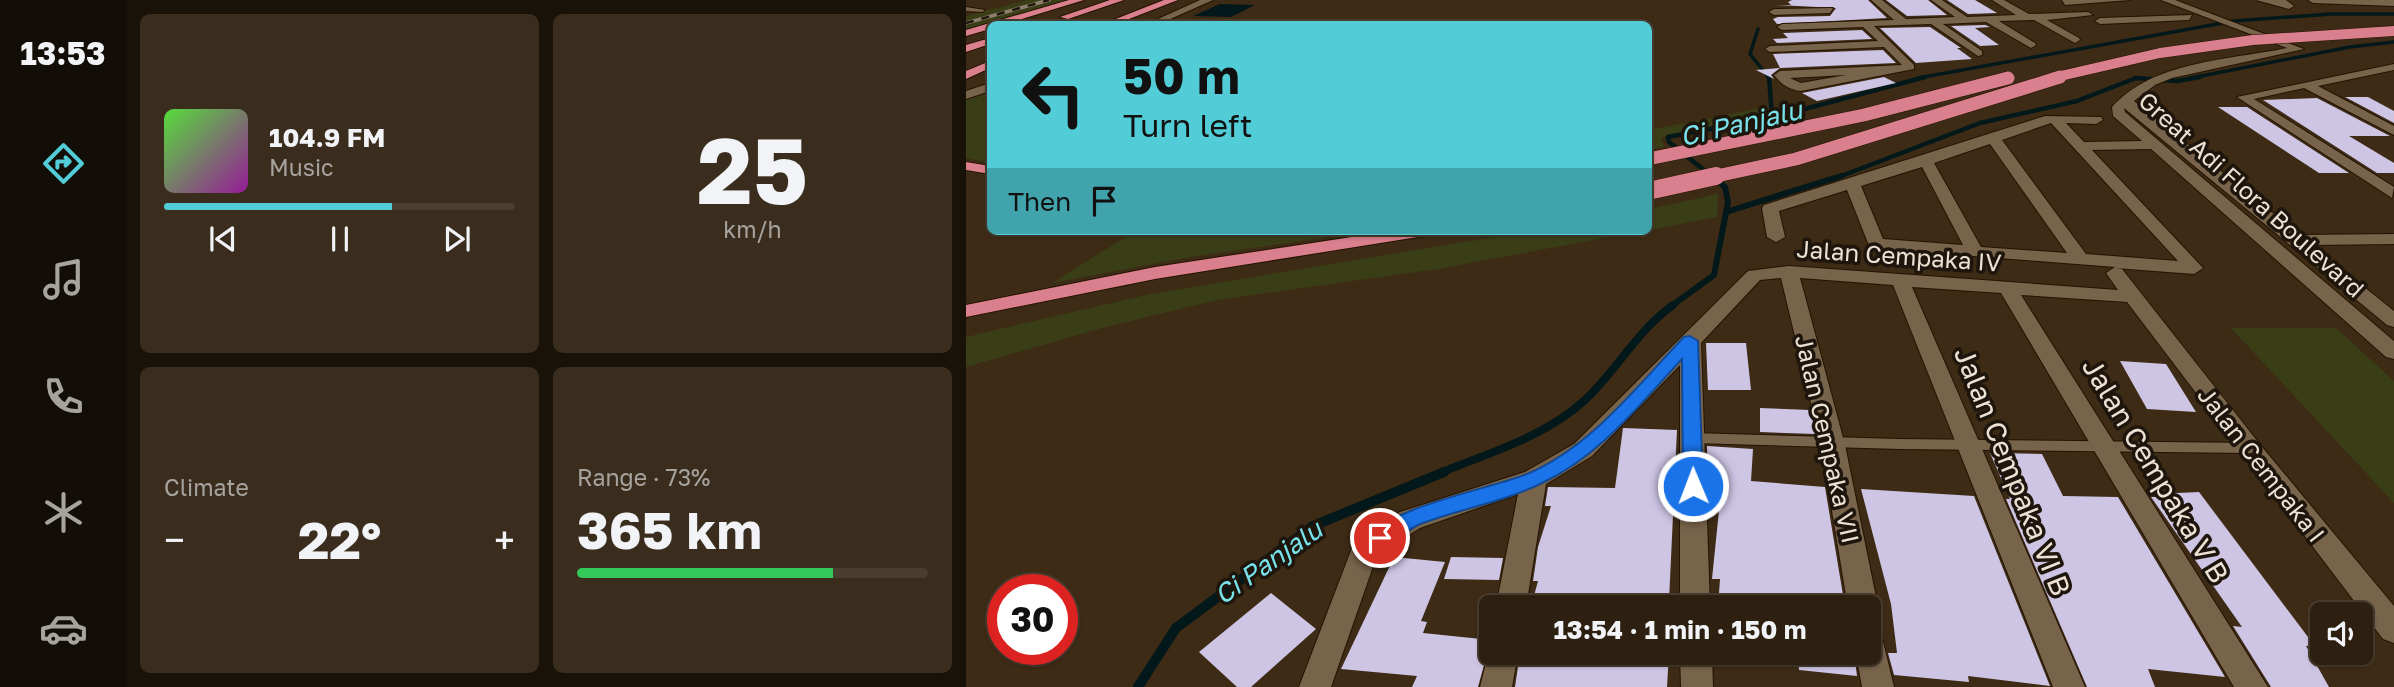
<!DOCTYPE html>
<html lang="en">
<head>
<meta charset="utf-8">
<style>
  :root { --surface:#2e2010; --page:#3a2d1e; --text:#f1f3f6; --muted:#a7a39f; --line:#493e30; --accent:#52ccd6 }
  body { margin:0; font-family:"Golos Text",sans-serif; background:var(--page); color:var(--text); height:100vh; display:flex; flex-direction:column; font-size:26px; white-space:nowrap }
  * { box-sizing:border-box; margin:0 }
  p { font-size:23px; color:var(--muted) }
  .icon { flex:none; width:38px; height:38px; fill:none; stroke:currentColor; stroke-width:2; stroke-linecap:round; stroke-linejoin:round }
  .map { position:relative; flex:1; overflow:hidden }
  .sheet { display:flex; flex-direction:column; gap:14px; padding:14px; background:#191209; width:840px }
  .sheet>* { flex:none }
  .guide { position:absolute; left:21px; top:21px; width:665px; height:214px; border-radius:10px; box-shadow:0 2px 5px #0004,0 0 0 2px var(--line); background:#52ccd6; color:#111; overflow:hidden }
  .fabs { position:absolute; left:1344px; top:602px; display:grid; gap:14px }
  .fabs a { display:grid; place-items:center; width:63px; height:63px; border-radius:10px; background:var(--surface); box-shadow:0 2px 5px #0004,0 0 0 2px var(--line); font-size:35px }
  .speed { position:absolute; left:21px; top:574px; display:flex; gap:14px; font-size:35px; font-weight:700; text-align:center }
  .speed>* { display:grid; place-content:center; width:91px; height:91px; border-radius:50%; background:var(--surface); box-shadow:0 2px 5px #0004,0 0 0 2px var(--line); line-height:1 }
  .speed .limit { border:10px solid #d22; background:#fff; color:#111 }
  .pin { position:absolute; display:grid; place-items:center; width:60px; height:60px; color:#fff; margin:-30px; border:4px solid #fff; border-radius:50%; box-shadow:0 2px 7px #0007 }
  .me { position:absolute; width:77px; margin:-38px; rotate:359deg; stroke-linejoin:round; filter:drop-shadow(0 0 5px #0008) }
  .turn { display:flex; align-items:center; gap:24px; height:147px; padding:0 21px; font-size:32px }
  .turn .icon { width:91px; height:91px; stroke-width:2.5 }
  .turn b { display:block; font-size:49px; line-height:60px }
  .then { display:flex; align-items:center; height:66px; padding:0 21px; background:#0003; gap:14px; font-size:26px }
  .big { font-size:52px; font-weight:700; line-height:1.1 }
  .sheet .tile { flex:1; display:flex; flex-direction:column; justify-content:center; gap:10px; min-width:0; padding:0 24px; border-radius:10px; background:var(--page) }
  .sheet .dial { align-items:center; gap:0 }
  .dial b { font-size:91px; line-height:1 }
  .song { display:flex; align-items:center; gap:21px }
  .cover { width:84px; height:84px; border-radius:10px; background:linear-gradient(135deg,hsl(110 70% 55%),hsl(300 70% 35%)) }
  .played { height:7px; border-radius:4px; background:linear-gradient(90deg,var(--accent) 65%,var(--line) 65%) }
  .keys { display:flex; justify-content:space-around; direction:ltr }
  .heat { display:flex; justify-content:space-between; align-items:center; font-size:38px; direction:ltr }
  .charge { height:10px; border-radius:5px; background:linear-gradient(90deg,#34c759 73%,var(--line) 0) }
  .sheet .tiles { flex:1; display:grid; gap:14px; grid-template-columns:repeat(2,1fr) }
  .trip { position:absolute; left:513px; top:595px; width:402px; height:70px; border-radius:10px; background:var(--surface); box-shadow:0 2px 5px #0004,0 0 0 2px var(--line); font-weight:700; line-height:70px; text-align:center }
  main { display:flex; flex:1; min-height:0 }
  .tabs { display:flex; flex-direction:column; width:126px; justify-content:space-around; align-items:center; background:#120d06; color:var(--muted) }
  .tabs .icon { width:49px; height:49px }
  .tabs .active { color:var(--accent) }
  .tabs b { font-size:32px; color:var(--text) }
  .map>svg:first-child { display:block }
  .green { fill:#3a3e16 }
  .water { fill:#03181a }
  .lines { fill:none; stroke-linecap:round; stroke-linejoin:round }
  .stream-far4 { stroke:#03181a; stroke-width:3.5 }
  .stream-far3 { stroke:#03181a; stroke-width:4.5 }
  .stream-far2 { stroke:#03181a; stroke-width:6 }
  .stream-far1 { stroke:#03181a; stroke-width:8 }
  .stream { stroke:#03181a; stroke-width:10 }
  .building { fill:#cec5e4 }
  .service-casing { stroke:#241300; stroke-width:2 }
  .minor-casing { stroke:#241300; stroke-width:2 }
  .tertiary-casing { stroke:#241300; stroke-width:2 }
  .motorway-casing { stroke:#241300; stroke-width:2 }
  .service { fill:#78634b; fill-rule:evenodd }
  .minor { fill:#78634b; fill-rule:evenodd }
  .tertiary { fill:#78634b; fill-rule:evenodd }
  .motorway { fill:#da7f8d; fill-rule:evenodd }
  .rail-casing { stroke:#8e7e6d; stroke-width:3.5 }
  .rail { stroke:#1e160c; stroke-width:2.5; stroke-dasharray:8; stroke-linecap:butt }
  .motorway-bridge-far2-casing { stroke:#241300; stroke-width:11; stroke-linecap:butt }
  .motorway-bridge-far1-casing { stroke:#241300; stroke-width:14; stroke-linecap:butt }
  .motorway-bridge-casing { stroke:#241300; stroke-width:19; stroke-linecap:butt }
  .motorway-bridge-far2 { stroke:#da7f8d; stroke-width:10 }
  .motorway-bridge-far1 { stroke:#da7f8d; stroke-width:13 }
  .motorway-bridge { stroke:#da7f8d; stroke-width:18 }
  .route { fill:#1a73e8; stroke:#114b97; stroke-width:2 }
  .labels { text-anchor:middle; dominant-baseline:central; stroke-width:7; stroke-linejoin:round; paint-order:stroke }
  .street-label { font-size:24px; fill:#ede1d4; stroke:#1e160c }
  .water-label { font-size:26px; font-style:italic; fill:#78e3ed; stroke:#1e160c }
  .near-street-label { font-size:28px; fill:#ede1d4; stroke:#1e160c }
</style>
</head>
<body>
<main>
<nav class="tabs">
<b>13:53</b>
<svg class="icon active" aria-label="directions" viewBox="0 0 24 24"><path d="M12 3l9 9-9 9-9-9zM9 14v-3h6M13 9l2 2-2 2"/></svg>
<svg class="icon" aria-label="music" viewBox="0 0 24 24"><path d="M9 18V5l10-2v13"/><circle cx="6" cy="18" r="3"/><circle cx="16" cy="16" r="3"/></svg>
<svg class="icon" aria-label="phone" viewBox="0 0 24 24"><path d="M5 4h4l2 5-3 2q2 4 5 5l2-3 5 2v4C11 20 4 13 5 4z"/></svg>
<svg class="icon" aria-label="climate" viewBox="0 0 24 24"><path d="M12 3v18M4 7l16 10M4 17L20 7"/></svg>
<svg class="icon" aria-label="car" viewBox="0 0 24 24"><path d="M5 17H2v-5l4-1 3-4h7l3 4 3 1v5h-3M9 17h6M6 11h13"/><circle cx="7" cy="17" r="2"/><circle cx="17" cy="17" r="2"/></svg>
</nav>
<section class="sheet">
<div class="tiles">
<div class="tile">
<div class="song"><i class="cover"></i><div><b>104.9 FM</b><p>Music</p></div></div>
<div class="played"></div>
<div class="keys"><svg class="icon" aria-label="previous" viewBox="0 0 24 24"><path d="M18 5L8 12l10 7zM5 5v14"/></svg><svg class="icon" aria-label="pause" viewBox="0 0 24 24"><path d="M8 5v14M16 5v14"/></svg><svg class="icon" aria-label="next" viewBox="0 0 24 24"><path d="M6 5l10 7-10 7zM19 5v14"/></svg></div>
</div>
<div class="tile dial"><b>25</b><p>km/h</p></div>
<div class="tile"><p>Climate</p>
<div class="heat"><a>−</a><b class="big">22°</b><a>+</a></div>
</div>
<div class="tile"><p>Range · 73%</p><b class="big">365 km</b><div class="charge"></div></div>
</div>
</section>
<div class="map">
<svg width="1428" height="687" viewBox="0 0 1428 687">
  <rect width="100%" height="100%" fill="#3d2b15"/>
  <g class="green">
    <polygon points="61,0 104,0 0,31 0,16"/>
    <polygon points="24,90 24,163 0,158 0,98"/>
    <polygon points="804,106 801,115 701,135 695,139 698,147 683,149 683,130"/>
    <polygon points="752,194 751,217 683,230 683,209"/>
    <polygon points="169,231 406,231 224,257 86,283"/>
    <polygon points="564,231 675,231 472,269 251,300 136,328 0,367 0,337 184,294"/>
    <polygon points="1265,328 1370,328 1428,381 1428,503"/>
  </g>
  <polygon class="water" points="254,4 289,5 265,17 227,16"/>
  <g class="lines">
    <g class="stream-far4">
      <polyline points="792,29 784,54 803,78"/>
      <polyline points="952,78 1268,21 1365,14 1428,14"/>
      <polyline points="1169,78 1174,78"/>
      <polyline points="1225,78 1384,47 1428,42"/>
    </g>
    <g class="stream-far3">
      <polyline points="803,77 806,117"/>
      <polyline points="748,178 703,142 702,137 812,116 959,77"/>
      <polyline points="870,178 1014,123 1111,101 1170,78 1211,81 1234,77"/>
    </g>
    <g class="stream-far2">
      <polyline points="760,212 875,176"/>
      <polyline points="704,307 748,275 762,202 759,187 746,176"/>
    </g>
    <path class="stream-far1" d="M474 473C522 453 579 437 619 400 650 371 671 331 707 305"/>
    <polyline class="stream" points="172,687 210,628 347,526 478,472"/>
  </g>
  <g class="building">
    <polygon points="826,0 902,0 921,18 811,24 807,19 812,17 864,16 870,8 810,5 825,5 822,2"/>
    <polygon points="920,0 962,0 981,15 941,16"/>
    <polygon points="981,0 1009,0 1031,13 1002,14"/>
    <polygon points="1019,25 1024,27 1009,28 1033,45 1014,46 985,26"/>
    <polygon points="964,27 995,48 991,48 1006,59 950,63 914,28"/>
    <polygon points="896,30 906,39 811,43 807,39 822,38 817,33"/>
    <polygon points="917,50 930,63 814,68 805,75 808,79 790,70 814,68 807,54"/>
    <polygon points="918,77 930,83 851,101 836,93"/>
    <polygon points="1379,97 1402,97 1428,111 1428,123"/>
    <polygon points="1351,98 1424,136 1383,136 1428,163 1428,173 1411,173 1297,100"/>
    <polygon points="1252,107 1281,107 1383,173 1353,173"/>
    <polygon points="740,343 780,343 785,390 742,390"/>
    <polygon points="1154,361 1200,364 1230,412 1181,409"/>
    <polygon points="794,408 844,410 850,434 794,432"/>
    <polygon points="657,428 711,430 703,601 662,601 662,607 570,607 571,603 566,603 572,581 567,581 572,547 585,506 579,506 582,487 649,488"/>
    <polygon points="741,446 787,449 785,481 859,487 879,607 752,607 754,579 746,579 756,481 742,480"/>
    <polygon points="1024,453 1076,454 1097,496 1152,497 1259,677 1182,669 1189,687 1121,687 1040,499 1044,499"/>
    <polygon points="895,489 1008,496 1084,686 1002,676 1003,682 928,675 922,653 931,653 925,604"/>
    <polygon points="1233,492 1348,645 1340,646 1363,687 1305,687 1267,626 1276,627 1185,497 1191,497 1189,494"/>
    <polygon points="428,557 479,562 455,621 461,622 457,633 525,640 512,687 446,687 451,676 375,669"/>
    <polygon points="485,557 537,558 533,580 478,579"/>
    <polygon points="305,593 350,629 285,687 271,687 233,652"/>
    <polygon points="554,653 703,653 701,687 549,687"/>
    <polygon points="832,653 888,653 891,676 833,670"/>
  </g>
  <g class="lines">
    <defs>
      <g id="service">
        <polygon points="0,7 19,10 16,12 0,11"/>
        <polygon points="726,433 934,439 1283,443 1288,444 1290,448 1288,452 1283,453 934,449 726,443 721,442 719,438 721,434"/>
      </g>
      <g id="minor">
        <path d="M905 0H916L940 19 989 17 965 0H976L1001 17 1050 15 1026 0H1038L1063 14 1122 12 1127 15 1081 20 1113 38 1114 40 1109 43 1068 20 1033 21 1069 43 1070 45 1065 48 1020 22 977 24 1016 51V55L1012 56 965 24 908 26 948 65V69L835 91C822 89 816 85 808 75L814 71 936 65 918 47 804 52 799 49 804 46 912 41 897 27 816 30 811 27 816 24 928 20ZM880 75 835 83 824 78Z"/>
        <polygon points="1096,0 1164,0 1099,5"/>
        <path d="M1195 0H1209L1338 49 1206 78 1189 85 1168 101 1334 235 1428 234V244L1346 245 1428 311V327L1421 325 1158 108 1159 112 1428 341V359L1420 357 1185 149 1126 150 1237 268 1228 274 1149 268 1156 269 1292 442 1428 606V643L1417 639 1161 302 1055 295 1302 687H1268L1035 293 946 287 1119 687H1087L927 285 834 278 879 445 912 607 908 616 903 618V607H882L855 445 815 278 794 280 735 343 744 607H714V365L626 456 580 484 560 607H530L552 494 454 528 411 555 365 687H333L389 540 434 512 559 472 608 444 782 271 823 266 1152 290 1140 273 1149 267 904 248 881 190 813 211 819 237 810 242 801 237 796 208 798 205 1079 116 1135 117 1137 120 1130 124 1100 123 1118 142 1176 141 1147 116 1146 107C1187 61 1263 60 1321 48ZM1085 123 1212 261 1120 254 1036 140ZM1024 144 1101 253 1015 247 968 163ZM956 167 997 245 917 239 895 186Z"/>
        <polygon points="1290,0 1320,0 1328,6 1323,9"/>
        <polygon points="1342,0 1428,0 1428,6 1347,3"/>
        <polygon points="867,8 864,13 808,15 803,12 808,9"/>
        <polygon points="1226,15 1223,20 1134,24 1129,21 1134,18"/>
        <polygon points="1428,64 1428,70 1352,86 1428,126 1428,135 1338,88 1288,99 1428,187 1426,198 1271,97"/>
        <polygon points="903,625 914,629 928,687 896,687 890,653 903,653"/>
        <polygon points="525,643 525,653 552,653 546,687 514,687"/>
        <polygon points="714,653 746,653 747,687 715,687"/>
      </g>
      <g id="tertiary">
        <polygon points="234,0 247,0 193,24 181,24"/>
        <polygon points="24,83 24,91 0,99 0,91"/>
      </g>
      <g id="motorway">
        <polygon points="103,0 118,0 39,24 24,24 24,29 0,36 0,30"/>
        <polygon points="144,0 158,0 102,19 94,17"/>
        <polygon points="198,0 212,0 150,24 137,24"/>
        <polygon points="24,38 24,44 0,52 0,45"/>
        <polygon points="24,61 24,68 0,79 0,71"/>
        <polygon points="0,162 24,166 24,174 0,170"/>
        <polygon points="425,231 467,231 458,236 189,279 0,317 0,305 189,267"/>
      </g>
    </defs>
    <use href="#service" class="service-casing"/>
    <use href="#minor" class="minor-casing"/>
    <use href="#tertiary" class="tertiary-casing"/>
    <use href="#motorway" class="motorway-casing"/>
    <use href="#service" class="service"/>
    <use href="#minor" class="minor"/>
    <use href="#tertiary" class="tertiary"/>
    <use href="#motorway" class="motorway"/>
    <defs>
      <polyline id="rail" points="0,23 83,0"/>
    </defs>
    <use href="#rail" class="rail-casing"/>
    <use href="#rail" class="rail"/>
    <defs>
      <polyline id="motorway-bridge-far2" points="1086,78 1194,53 1287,40 1428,31"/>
      <g id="motorway-bridge-far1">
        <polyline points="682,159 898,115 1042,78"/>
        <polyline points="741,178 830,159 1094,77"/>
      </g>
      <polyline id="motorway-bridge" points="682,191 750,176"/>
    </defs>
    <use href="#motorway-bridge-far2" class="motorway-bridge-far2-casing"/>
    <use href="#motorway-bridge-far1" class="motorway-bridge-far1-casing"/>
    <use href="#motorway-bridge" class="motorway-bridge-casing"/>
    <use href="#motorway-bridge-far2" class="motorway-bridge-far2"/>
    <use href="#motorway-bridge-far1" class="motorway-bridge-far1"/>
    <use href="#motorway-bridge" class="motorway-bridge"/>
  </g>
  <path class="route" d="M724 336 732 341 737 486 734 492H720L717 486 716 359C674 404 634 456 576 483 538 502 493 509 454 524 438 531 424 550 407 545L404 538C419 508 527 488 561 474 625 447 671 386 718 337Z"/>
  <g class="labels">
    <g class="street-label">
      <text transform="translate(1286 194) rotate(42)">Great Adi Flora Boulevard</text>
      <text transform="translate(933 255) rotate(4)">Jalan Cempaka IV</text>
      <text transform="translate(862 439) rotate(77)">Jalan Cempaka VII</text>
      <text transform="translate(1296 464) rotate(52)">Jalan Cempaka I</text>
    </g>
    <g class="water-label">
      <text transform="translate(775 123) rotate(-13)">Ci Panjalu</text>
      <text transform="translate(302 562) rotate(-35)">Ci Panjalu</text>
    </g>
    <g class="near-street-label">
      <text transform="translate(1190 470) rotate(59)">Jalan Cempaka V B</text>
      <text transform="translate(1047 471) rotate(68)">Jalan Cempaka VI B</text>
    </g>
  </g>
</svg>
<div class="fabs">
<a><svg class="icon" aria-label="sound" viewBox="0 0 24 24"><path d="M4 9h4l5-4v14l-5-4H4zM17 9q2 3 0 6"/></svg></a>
</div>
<div class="speed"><div class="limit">30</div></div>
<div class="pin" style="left:414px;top:538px;background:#d93025"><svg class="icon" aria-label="arrive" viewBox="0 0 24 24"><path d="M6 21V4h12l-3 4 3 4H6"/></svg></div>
<svg class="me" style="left:727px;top:486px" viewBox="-20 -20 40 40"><circle r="17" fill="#1a73e8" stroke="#fff" stroke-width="3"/><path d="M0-11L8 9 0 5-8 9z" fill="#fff"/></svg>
<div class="trip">13:54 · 1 min · 150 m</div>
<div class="guide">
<div class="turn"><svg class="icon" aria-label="left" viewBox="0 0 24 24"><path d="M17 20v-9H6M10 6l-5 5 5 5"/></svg><div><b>50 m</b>Turn left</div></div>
<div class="then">Then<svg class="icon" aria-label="arrive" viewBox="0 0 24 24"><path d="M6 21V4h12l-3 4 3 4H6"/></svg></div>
</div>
</div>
</main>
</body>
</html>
